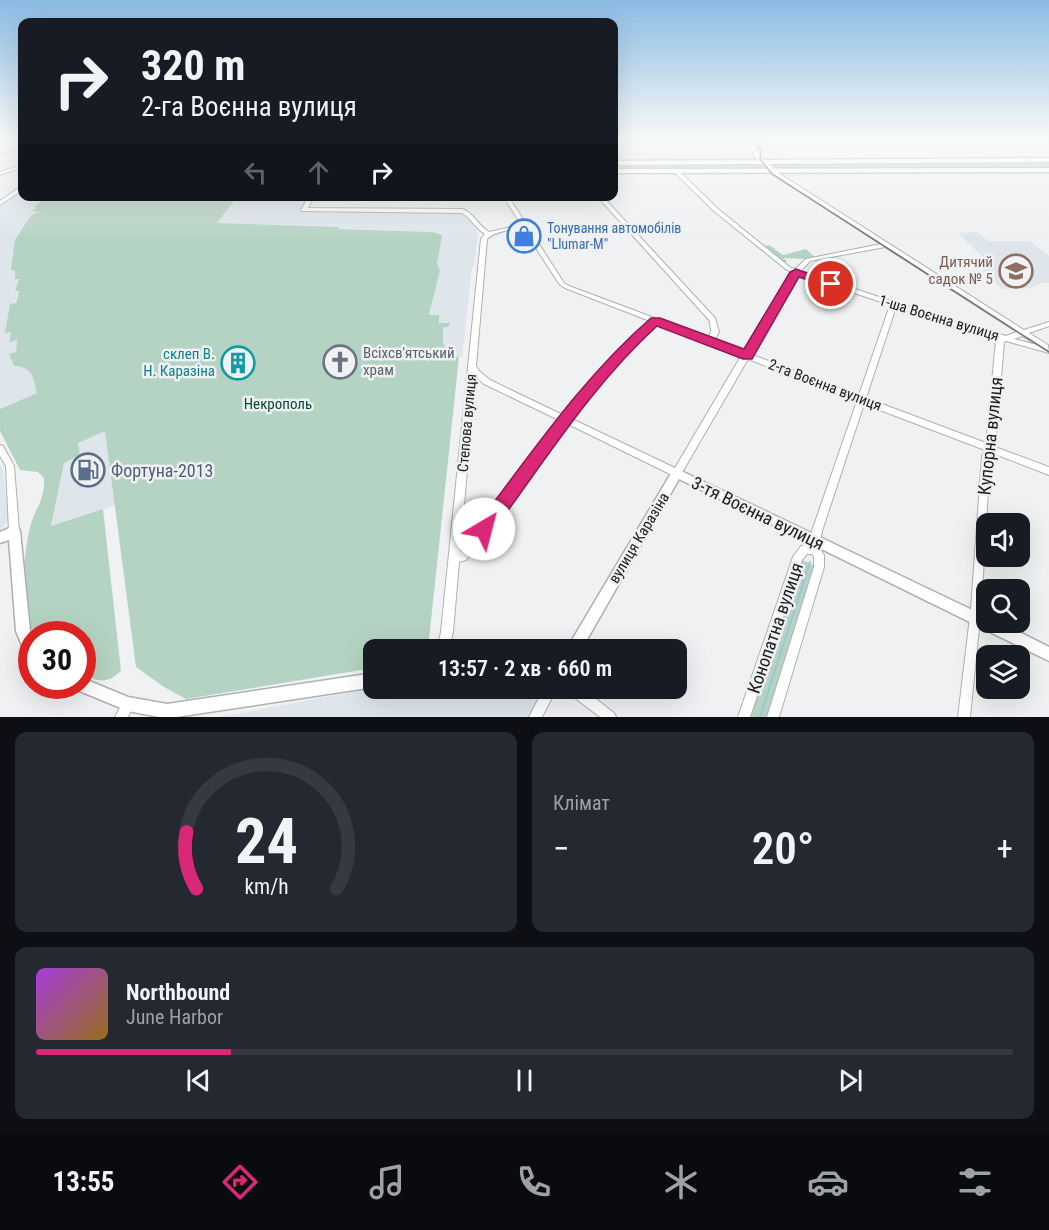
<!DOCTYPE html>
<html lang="uk">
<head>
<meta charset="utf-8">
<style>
  :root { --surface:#171b24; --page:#242831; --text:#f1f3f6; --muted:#9ea1a6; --line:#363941; --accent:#db2777 }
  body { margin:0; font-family:"Roboto Condensed",sans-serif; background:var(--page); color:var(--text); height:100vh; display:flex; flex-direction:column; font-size:22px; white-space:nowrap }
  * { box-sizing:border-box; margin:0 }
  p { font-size:20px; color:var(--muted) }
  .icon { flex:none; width:33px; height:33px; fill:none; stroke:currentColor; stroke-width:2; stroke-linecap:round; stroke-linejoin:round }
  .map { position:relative; height:717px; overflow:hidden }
  .sheet { display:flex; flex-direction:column; gap:15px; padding:15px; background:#0d0f14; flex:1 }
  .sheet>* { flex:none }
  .guide { position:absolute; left:18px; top:18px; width:600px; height:183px; border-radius:12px; box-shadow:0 6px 24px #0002; background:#171b24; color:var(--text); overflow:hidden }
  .buttons { position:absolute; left:976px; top:513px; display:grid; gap:12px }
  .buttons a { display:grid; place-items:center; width:54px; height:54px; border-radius:12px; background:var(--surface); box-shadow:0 6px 24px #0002; font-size:30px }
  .speed { position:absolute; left:18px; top:621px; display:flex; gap:12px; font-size:30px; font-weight:700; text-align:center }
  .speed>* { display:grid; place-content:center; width:78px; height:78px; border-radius:50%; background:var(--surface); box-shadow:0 6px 24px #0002; line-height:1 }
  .speed .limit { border:9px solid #d22; background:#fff; color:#111 }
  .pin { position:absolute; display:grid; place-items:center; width:51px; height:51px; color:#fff; margin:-26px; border:3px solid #fff; border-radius:50%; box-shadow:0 2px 6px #0007 }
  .me { position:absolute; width:66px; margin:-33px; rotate:37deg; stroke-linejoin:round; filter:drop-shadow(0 0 4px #0008) }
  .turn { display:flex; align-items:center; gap:21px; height:126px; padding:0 24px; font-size:27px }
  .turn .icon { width:78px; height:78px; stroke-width:2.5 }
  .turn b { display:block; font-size:42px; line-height:51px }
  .lanes { display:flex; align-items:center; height:57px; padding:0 24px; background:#0003; justify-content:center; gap:30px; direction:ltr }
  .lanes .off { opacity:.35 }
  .big { font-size:45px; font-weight:600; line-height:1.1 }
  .sheet .widget { flex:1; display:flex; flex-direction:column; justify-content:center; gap:9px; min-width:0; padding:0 21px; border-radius:12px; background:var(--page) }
  .sheet .dial { align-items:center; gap:0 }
  .dial svg { height:156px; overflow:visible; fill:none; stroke:var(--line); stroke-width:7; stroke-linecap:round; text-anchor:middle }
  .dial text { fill:var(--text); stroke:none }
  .song { display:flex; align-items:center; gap:18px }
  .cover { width:72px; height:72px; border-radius:9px; background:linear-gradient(135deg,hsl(280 70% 55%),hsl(40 70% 35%)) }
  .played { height:6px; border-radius:3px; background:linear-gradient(90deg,var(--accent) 20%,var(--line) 20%) }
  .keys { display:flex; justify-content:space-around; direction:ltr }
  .heat { display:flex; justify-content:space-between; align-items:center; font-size:33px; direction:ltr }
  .sheet .tiles { flex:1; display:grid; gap:15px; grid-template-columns:1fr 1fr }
  .widget:last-child { grid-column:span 2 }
  .trip { position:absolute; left:363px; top:639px; width:324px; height:60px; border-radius:12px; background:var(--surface); box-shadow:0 6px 24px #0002; font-weight:600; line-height:60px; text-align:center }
  .menu { display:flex; height:96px; justify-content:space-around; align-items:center; background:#090b0e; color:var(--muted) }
  .menu .icon { width:42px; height:42px }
  .menu .active { color:var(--accent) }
  .menu b { font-size:27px; color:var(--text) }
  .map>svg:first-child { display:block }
  .built { fill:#dee6ec }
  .green { fill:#b5d3c2 }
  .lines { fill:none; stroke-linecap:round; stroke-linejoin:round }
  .stream { stroke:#9ec5dc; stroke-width:2 }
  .minor-casing { stroke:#aeb0b0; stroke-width:2 }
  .major-casing { stroke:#aeb0b0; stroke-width:3 }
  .minor { fill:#fff; fill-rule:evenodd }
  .major { fill:#fff; fill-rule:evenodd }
  .tram { stroke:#707171; stroke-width:1.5 }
  .route { fill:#db2777; stroke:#8e194d; stroke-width:1.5 }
  .labels { text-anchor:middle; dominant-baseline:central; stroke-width:5; stroke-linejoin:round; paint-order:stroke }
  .far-shop-label { font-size:14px; fill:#366cbe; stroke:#eff1f2; text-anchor:start }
  .education-label { font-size:15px; fill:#785e54; stroke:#eff1f2; text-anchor:end }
  .street-label { font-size:15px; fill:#1d1d1d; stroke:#eff1f2 }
  .worship-label { font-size:15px; fill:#5b616d; stroke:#eff1f2; text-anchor:start }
  .culture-label { font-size:15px; fill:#0d838f; stroke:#eff1f2; text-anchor:end }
  .park-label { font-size:15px; fill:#004c30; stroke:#eff1f2 }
  .near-street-label { font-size:18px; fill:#1d1d1d; stroke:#eff1f2 }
  .near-service-label { font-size:18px; fill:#4e5e75; stroke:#eff1f2; text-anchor:start }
</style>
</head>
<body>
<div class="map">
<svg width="1049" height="717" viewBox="0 0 1049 717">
  <rect width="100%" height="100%" fill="#eff1f2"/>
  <g class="built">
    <polygon points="614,138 746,138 756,160 614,161"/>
    <polygon points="22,190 22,196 47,197 35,206 40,211 31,215 18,237 16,270 19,278 15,291 19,290 5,333 11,332 17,339 16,352 10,354 14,366 25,367 32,373 37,393 0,409 0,206"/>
    <polygon points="237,196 308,197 298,212 458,212 468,216 478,234 474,266 472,267 462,357 450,356 443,344 443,327 434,315 429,315 439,272 432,232 217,224"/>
    <polygon points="977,232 988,241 1030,241 1049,256 1049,283 1041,283 1031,288 1002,289 971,259 985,259 958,233"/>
    <polygon points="105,430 115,505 51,527 64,462 80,455 78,443"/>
    <polygon points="0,464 3,470 8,513 7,522 0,530"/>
    <polygon points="373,688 540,688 542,693 529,717 220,717"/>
  </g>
  <g class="green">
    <polygon points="1049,162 1049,168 775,169 772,164"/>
    <polygon points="758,163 762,165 765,169 614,170 614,164"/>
    <path d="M47 197H237L217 223 339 227V229L432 232 442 235 437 264 440 270 429 315H439V323H450L448 327H443V343L450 356 459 357 428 649 374 650 373 668 186 699 164 687 136 667 105 431 78 443 80 455 64 463 51 526 103 509 121 671C107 684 99 682 83 674L82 634H33C22 603 22 560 30 527 35 508 45 501 44 478L38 472 20 470 0 431V409L37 393C33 377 33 367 14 366L9 354 16 352 17 340 9 342 11 332 5 333 10 304 16 303 19 291H15L19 279H15V271L11 270 15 240 31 215 39 212 32 211 36 208 34 207Z"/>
    <polygon points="769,245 783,255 806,249 815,257 805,259 783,258 787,261 785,263 775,258 780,258 773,256 763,247"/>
    <polygon points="802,560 817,567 770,717 749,717"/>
  </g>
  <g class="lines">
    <polyline class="stream" points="760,717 810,562"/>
    <defs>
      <g id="minor">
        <polygon points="4,138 11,138 0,141 0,139"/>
        <path d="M745 138H749L760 156 780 174 1024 330 1049 322V326L1029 333 1048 345 1049 353 1006 341 1004 342 995 447 1049 467V475L992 453 990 456 981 609 970 717H958L971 609 982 456 985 450 864 404 822 531 819 548 824 555V567L779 717H767L814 567V557L812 554H807L802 560 750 717H738L793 557 801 546 810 544 812 531 857 401 748 359 680 476 677 477 674 476 568 424 466 560 459 562 453 632 449 650H437L441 632 481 239 485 234C476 229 471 218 462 213L302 211 301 210 309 196H314L308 208 463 209C474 214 479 226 489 232L511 227 519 221 503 196H508L564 283 569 286 708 338 711 332 710 321 597 196H602L715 318 719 332 714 341 744 352 793 272 787 270 714 211 674 172V170H678L718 209 791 268 795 269 806 259 881 244 776 176 756 158ZM521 225 560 285 565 288 650 321 625 343 596 375 565 416 490 380 479 371 476 366 487 239C497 230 510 232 521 225ZM885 247 1017 332 1006 336 942 318 801 271 810 261ZM798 274 890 305 859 395 750 354ZM896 307 938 322 998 339 996 341 986 443 866 398ZM656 324 741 356 675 468 572 419 602 379 631 347ZM1022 336 1037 345 1014 339ZM475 376 484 384 561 421 460 552Z"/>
        <polygon points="22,146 22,148 0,153 0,151"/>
        <polygon points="22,165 22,167 0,175 0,172"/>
        <polygon points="20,187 22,187 22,190 0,205 0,201"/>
        <polygon points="0,445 3,446 14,466 19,531 17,534 14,535 11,534 9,531 6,466 0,456"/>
        <polygon points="544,688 557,688 542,717 529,717"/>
        <polygon points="565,688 582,688 614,713 616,717 600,717 567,692"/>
        <polygon points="128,698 132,700 134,704 128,717 115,717 124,700"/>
      </g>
      <g id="major">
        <polygon points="1049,158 1049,162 614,165 614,161"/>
        <polygon points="1049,168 1049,172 614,173 614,169"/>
        <polygon points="677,469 987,617 987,622 999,622 1049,647 1049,661 679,479 581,650 566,650 673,470"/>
        <polygon points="14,526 18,527 20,531 30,631 32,635 32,660 27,658 16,631 9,540 0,543 0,532"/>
        <polygon points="374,673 374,687 176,717 159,717 128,711 77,690 75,686 82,686 82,678 128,697 167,704"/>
      </g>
    </defs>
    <use href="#minor" class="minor-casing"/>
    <use href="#major" class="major-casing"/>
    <use href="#minor" class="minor"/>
    <use href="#major" class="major"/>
    <polyline class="tram" points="754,138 761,152 760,159 772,174 1049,352"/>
  </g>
  <linearGradient id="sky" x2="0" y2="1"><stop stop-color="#8abbe3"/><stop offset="0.58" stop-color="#f8f9f9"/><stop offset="1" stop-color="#f8f9f9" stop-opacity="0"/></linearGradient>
  <rect width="1049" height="238" fill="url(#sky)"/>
  <path class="route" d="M796 269 837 284 831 288 799 277 752 359H743L657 326C591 386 543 464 490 535L484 537 478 535 475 529 478 523C532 453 583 377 651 318H660L744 349 790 272Z"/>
  <defs>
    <symbol id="shop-ring" viewBox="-11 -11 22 22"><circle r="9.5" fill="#eff1f2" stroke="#3f7fe0" stroke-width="1.5"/><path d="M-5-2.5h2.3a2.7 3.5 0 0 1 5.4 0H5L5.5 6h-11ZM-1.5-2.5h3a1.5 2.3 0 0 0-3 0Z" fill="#3f7fe0"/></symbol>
    <symbol id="school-ring" viewBox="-11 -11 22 22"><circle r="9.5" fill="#eff1f2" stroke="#8d6e63" stroke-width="1.5"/><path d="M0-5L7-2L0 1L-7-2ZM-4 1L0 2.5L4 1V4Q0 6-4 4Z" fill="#8d6e63"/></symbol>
    <symbol id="church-ring" viewBox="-11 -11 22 22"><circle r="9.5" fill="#eff1f2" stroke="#6b7280" stroke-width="1.5"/><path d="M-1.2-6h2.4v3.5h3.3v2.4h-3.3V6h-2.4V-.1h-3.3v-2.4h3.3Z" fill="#6b7280"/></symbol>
    <symbol id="building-ring" viewBox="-11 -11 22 22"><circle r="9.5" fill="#eff1f2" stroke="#0f9aa8" stroke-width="1.5"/><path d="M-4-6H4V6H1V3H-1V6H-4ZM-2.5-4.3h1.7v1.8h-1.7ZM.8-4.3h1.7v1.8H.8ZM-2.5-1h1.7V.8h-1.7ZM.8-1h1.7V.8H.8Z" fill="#0f9aa8"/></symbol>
    <symbol id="fuel-ring" viewBox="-11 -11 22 22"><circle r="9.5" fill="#eff1f2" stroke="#5c6f8a" stroke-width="1.5"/><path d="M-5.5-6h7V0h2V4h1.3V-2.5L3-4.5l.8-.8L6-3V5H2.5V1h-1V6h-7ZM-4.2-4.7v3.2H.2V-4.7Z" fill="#5c6f8a"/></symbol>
  </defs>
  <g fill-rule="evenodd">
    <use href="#shop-ring" x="505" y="217" width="38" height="38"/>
    <use href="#school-ring" x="997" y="252" width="38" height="38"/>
    <use href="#church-ring" x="321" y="343" width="38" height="38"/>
    <use href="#building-ring" x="219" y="344" width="38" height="38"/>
    <use href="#fuel-ring" x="69" y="451" width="38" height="38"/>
  </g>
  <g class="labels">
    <g class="far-shop-label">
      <text x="547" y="228">Тонування автомобілів<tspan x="547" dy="16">"Llumar-M"</tspan></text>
    </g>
    <g class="education-label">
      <text x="993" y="262">Дитячий<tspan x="993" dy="17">садок № 5</tspan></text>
    </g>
    <g class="street-label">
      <text transform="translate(939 318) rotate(17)">1-ша Воєнна вулиця</text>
      <text transform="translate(825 385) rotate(21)">2-га Воєнна вулиця</text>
      <text transform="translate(467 423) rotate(-85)">Степова вулиця</text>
      <text transform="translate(639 538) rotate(-59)">вулиця Каразіна</text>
    </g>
    <g class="worship-label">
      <text x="363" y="353">Всіхсв'ятський<tspan x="363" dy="17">храм</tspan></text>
    </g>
    <g class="culture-label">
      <text x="215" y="354">склеп В.<tspan x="215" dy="17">Н. Каразіна</tspan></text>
    </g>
    <g class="park-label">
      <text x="278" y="404">Некрополь</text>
    </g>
    <g class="near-street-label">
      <text transform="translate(990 436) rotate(-84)">Купорна вулиця</text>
      <text transform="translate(758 513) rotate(26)">3-тя Воєнна вулиця</text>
      <text transform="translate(775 628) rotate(-71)">Конопатна вулиця</text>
    </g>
    <g class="near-service-label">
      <text x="111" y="470">Фортуна-2013</text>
    </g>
  </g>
</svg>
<div class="buttons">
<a><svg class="icon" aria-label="sound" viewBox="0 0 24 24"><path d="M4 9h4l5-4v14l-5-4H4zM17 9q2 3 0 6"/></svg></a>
<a><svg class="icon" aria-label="search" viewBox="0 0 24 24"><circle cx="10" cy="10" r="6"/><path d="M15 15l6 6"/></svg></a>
<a><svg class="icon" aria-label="layers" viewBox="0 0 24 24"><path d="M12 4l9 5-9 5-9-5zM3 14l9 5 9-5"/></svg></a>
</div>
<div class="speed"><div class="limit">30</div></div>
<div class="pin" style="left:831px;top:284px;background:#d93025"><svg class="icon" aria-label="arrive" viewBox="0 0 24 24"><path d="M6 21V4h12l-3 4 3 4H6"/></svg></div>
<svg class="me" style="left:484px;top:529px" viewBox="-20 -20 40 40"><circle r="19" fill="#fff"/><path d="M0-13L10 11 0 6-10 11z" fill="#db2777"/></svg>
<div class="trip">13:57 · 2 хв · 660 m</div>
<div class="guide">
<div class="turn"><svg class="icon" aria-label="right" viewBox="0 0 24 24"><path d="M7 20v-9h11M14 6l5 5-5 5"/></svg><div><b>320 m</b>2-га Воєнна вулиця</div></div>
<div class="lanes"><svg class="icon off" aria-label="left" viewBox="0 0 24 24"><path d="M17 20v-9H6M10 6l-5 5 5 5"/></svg><svg class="icon off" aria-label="ahead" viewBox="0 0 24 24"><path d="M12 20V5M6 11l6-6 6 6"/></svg><svg class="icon" aria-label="right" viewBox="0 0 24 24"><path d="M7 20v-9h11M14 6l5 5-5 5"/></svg></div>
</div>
</div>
<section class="sheet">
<div class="tiles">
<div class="widget dial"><svg viewBox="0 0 100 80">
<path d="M14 69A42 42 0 1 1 86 69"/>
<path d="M14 69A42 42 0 0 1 9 40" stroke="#db2777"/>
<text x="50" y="56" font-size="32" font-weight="700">24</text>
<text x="50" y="72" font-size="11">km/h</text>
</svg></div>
<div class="widget"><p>Клімат</p>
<div class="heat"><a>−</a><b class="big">20°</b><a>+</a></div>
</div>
<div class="widget">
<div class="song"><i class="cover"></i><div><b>Northbound</b><p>June Harbor</p></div></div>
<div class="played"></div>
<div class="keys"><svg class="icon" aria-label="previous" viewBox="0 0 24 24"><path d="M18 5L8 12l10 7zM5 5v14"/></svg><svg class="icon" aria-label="pause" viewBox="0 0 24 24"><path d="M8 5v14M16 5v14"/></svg><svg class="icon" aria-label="next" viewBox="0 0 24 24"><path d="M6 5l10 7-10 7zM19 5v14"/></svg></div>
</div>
</div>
</section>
<nav class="menu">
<b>13:55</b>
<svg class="icon active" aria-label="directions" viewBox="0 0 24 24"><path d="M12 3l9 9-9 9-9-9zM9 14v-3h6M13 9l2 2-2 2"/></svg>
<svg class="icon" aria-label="music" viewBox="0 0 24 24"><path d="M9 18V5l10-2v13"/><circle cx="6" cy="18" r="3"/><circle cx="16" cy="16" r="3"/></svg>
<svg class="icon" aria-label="phone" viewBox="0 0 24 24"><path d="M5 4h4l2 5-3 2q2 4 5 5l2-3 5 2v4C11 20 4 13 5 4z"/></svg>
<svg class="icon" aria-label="climate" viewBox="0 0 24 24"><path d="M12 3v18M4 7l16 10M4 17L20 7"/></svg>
<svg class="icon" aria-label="car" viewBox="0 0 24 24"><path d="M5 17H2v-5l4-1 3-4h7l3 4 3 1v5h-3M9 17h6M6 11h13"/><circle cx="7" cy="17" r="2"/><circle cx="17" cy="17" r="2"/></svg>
<svg class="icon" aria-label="filters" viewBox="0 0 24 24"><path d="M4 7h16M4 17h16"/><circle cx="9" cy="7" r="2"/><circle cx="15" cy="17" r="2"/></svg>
</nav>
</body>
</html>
